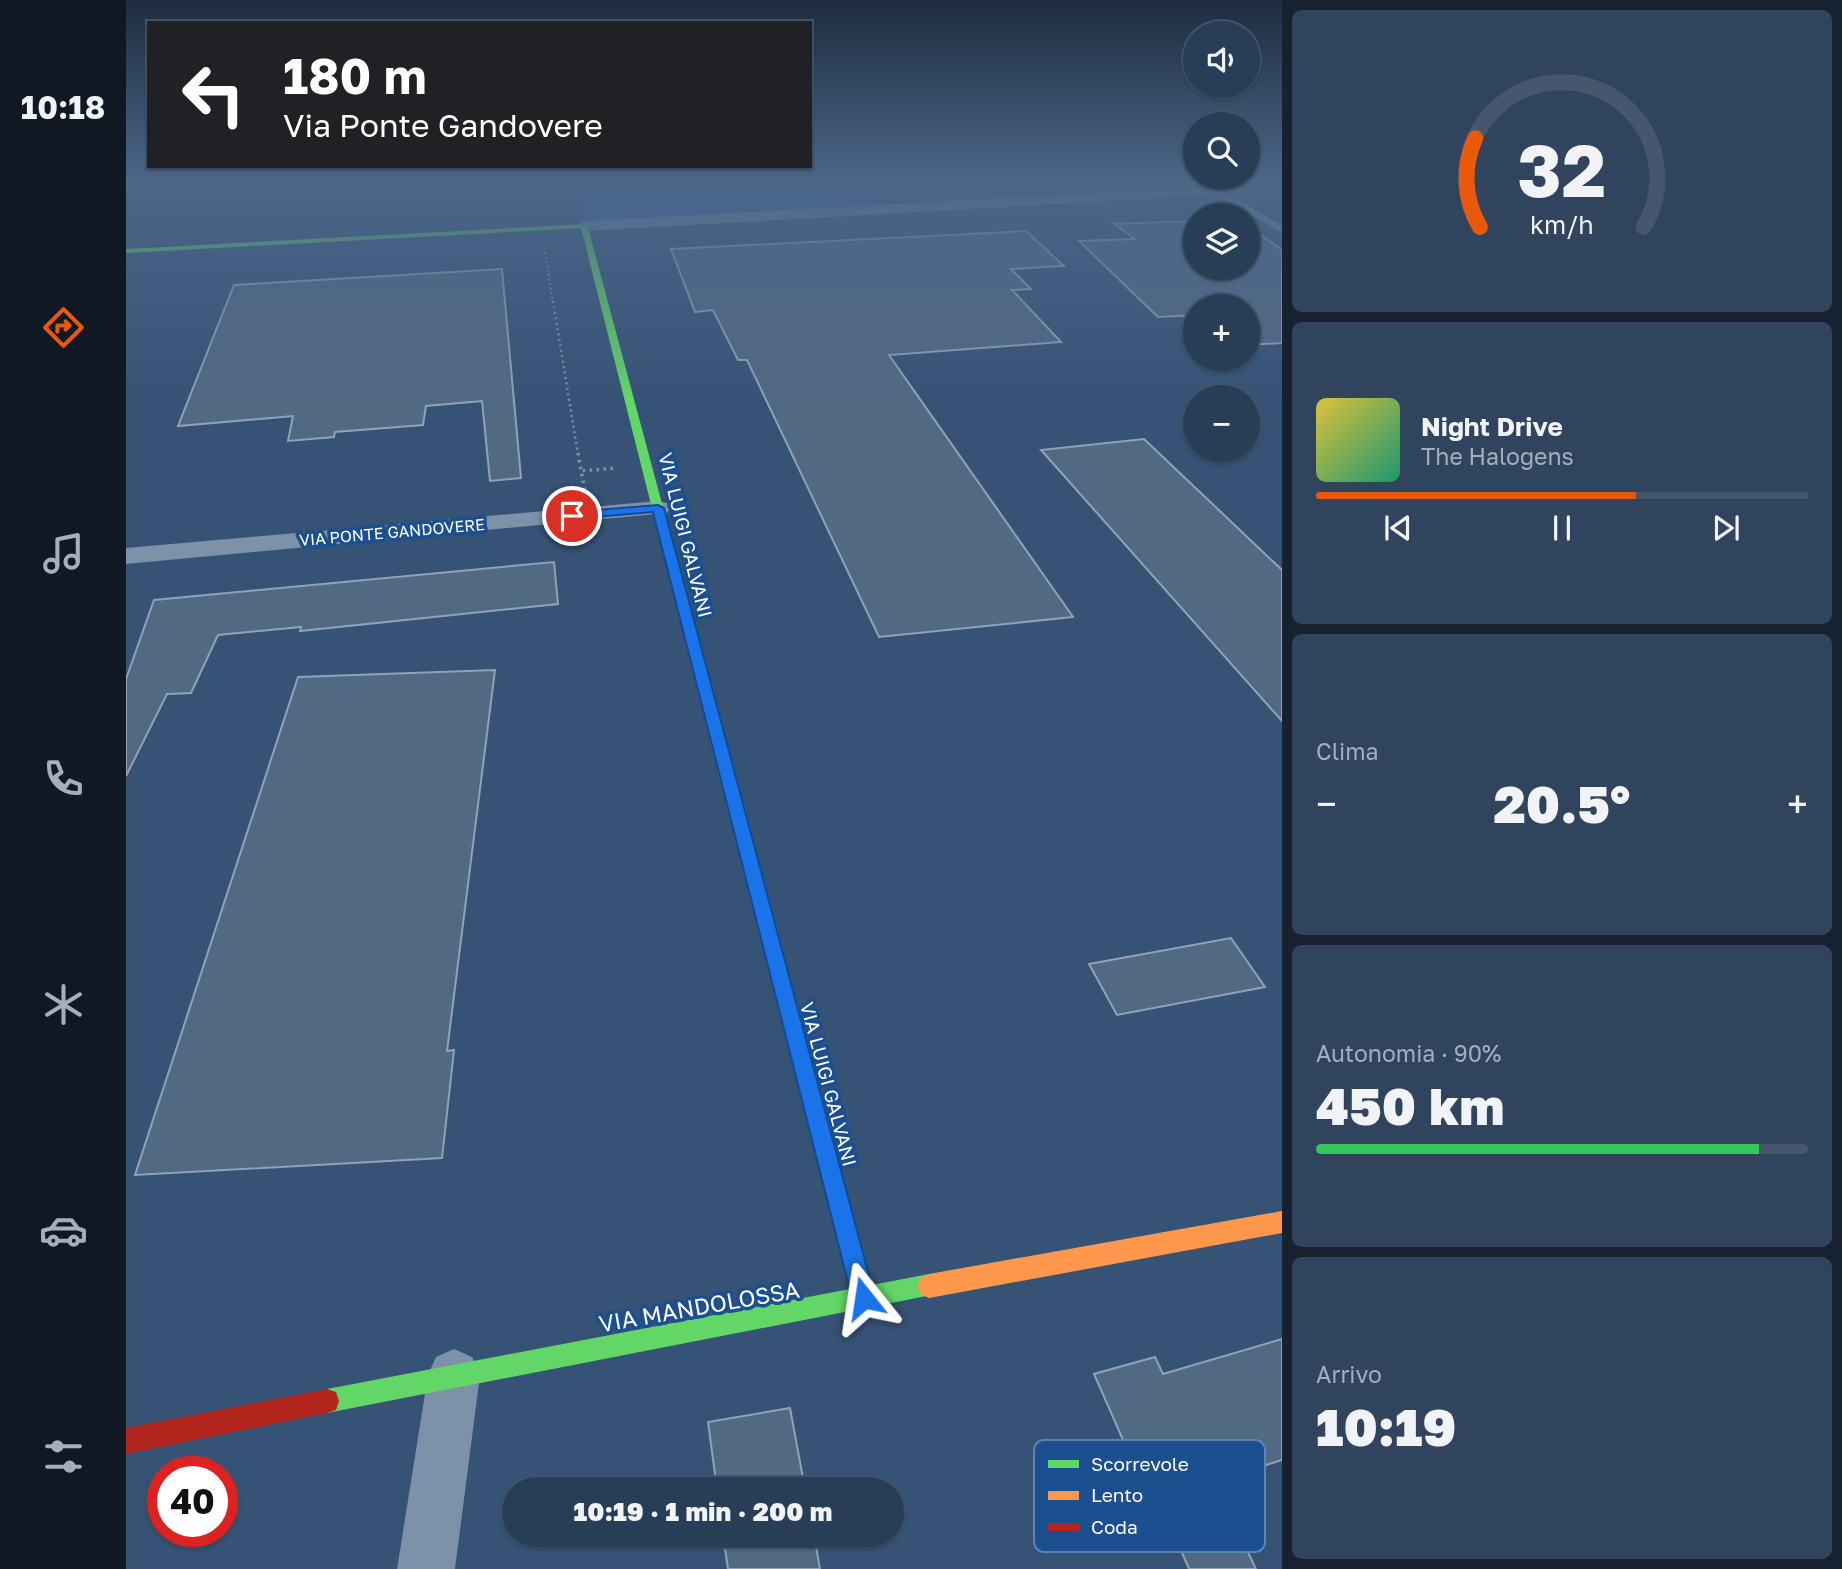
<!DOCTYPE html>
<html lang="it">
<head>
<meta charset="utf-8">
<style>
  :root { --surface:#283e57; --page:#30455d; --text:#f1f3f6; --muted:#a5aeba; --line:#44576d; --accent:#ea580c }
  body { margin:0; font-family:"Golos Text",sans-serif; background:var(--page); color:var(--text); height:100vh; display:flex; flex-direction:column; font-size:26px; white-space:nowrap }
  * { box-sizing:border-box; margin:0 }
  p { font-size:23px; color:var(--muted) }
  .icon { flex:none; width:38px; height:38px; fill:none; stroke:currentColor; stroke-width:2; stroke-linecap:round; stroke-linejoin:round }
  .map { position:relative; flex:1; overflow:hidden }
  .side { display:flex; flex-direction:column; gap:10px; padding:10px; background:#162230; width:560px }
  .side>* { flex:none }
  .top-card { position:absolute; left:21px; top:21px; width:665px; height:147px; border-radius:0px; box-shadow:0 2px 5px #0004,0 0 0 2px var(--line); background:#202124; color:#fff; overflow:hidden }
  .fabs { position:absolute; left:1057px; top:21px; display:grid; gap:14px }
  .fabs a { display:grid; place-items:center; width:77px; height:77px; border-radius:50%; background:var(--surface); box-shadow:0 2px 5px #0004,0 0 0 2px var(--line); font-size:35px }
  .speed { position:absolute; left:21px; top:1456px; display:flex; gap:14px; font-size:35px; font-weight:700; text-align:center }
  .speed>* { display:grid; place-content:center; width:91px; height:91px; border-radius:50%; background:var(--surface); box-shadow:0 2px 5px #0004,0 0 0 2px var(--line); line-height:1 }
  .speed .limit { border:10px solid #d22; background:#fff; color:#111 }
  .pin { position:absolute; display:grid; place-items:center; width:60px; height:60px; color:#fff; margin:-30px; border:4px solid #fff; border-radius:50%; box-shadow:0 2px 7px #0007 }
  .me { position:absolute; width:77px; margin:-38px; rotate:345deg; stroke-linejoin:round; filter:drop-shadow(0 0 5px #0008) }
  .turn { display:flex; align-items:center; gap:24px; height:147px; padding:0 21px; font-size:32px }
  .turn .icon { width:91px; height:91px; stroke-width:2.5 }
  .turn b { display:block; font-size:49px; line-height:60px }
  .big { font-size:52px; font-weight:800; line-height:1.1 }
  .side .tile { flex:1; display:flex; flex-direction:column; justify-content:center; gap:10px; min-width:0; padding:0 24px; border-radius:10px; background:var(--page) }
  .side .dial { align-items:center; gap:0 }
  .dial svg { height:182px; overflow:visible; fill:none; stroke:var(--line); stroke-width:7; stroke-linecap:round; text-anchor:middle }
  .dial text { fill:var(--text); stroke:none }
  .song { display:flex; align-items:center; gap:21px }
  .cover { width:84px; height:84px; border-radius:10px; background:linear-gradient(135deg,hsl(50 70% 55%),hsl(160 70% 35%)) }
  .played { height:7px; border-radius:4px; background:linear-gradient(90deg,var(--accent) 65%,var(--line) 65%) }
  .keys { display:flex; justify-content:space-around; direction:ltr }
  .heat { display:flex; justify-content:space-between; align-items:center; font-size:38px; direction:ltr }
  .charge { height:10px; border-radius:5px; background:linear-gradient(90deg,#34c759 90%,var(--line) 0) }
  .trip { position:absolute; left:376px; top:1477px; width:402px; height:70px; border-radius:35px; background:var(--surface); box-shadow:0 2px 5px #0004,0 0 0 2px var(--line); font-weight:800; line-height:70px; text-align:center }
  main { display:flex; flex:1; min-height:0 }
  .tab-bar { display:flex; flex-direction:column; width:126px; justify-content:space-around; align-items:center; background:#101923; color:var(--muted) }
  .tab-bar .icon { width:49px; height:49px }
  .tab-bar .current { color:var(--accent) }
  .tab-bar b { font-size:32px; color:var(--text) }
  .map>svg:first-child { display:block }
  .green { fill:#2f66a5 }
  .building { fill:#526984; stroke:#92a2b6; stroke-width:2 }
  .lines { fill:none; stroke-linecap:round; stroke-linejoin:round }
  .path-far2 { stroke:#7d92a8; stroke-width:2; stroke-dasharray:2 2.5; stroke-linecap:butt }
  .path-far1 { stroke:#7d92a8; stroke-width:2.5; stroke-dasharray:2 3.5; stroke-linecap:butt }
  .path { stroke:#7d92a8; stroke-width:3.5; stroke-dasharray:2.5 4.5; stroke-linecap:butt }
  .lane { fill:#7d92a8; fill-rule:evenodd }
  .street { fill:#7d92a8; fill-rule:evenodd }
  .fast { fill:#63d668; fill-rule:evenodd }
  .slow { fill:#ff974d; fill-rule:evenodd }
  .jam { fill:#b3261e; fill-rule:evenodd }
  .route { fill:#1a73e8; stroke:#114b97; stroke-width:2 }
  .labels { text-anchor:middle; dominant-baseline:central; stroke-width:7; stroke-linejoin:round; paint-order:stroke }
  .far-street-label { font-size:16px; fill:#fff; stroke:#1b4f8f }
  .street-label { font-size:19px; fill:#fff; stroke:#1b4f8f }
  .near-street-label { font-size:23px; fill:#fff; stroke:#1b4f8f }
  .key { fill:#1b4f8f; stroke:#5f84b1; stroke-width:2 }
  .key-label { font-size:19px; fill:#fff }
</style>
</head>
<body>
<main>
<nav class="tab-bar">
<b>10:18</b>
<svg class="icon current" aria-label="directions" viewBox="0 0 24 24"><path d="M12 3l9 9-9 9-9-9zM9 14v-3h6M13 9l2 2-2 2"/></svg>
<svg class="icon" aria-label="music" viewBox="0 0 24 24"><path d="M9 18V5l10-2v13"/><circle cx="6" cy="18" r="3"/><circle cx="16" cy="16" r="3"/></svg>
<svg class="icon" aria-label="phone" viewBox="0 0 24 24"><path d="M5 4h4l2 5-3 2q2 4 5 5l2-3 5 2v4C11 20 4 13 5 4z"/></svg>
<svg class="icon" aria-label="climate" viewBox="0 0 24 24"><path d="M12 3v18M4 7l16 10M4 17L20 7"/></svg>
<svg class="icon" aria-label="car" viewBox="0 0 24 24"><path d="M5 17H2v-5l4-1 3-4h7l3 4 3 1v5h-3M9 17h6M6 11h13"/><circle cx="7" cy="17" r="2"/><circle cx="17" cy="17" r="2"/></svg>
<svg class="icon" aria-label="filters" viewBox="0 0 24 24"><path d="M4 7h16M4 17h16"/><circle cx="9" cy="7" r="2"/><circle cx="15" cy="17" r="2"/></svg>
</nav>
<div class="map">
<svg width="1156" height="1569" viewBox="0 0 1156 1569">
  <rect width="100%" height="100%" fill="#365274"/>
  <polygon class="green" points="451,182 731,182 751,205 460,221"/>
  <g class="building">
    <polygon points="1069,221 1069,268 1122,268 1122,226 1156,250 1156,343 1122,345 1122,306 1069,306 1069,315 1032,317 953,241 1009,239 988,224"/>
    <polygon points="900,231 938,266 885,269 905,289 886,290 935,342 763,355 947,617 753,637 621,360 612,360 587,310 569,312 545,249"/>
    <polygon points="376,269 395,478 364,481 356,401 300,406 297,425 209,432 208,437 162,441 167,416 52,426 108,285"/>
    <polygon points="1018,439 1156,570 1156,721 915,450"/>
    <polygon points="428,562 432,604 174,631 175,627 92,635 65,693 41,694 0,776 0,679 28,600"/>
    <polygon points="369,670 321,1051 328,1050 316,1158 9,1175 172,677"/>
    <polygon points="1105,938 1139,987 991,1015 963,964"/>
    <polygon points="1156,1339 1156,1460 1088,1481 1130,1569 1063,1569 1021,1471 1012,1474 968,1374 1029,1357 1037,1374"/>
    <polygon points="664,1408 679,1489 591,1489 582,1422"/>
    <polygon points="597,1535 688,1535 694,1569 602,1569"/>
  </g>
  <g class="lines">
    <polyline class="path-far2" points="419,252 427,303"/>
    <polyline class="path-far1" points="427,301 452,454"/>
    <g class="path">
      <polyline points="452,453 455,471"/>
      <polyline points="459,490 455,471 490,468"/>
    </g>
    <polygon class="lane" points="1088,188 1094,188 1156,226 1156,233 1088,192"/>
    <g class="street">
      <polygon points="1156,183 1156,191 458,231 450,226 458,221"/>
      <polygon points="532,501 541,503 544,508 541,513 0,564 0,548"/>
      <polygon points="328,1349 346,1357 354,1375 329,1569 271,1569 302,1375 310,1357"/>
    </g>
    <g class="fast">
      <polygon points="461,224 586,690 579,695 572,690 455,228 0,253 0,249"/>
      <polygon points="659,989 666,991 668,997 746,1285 803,1274 811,1278 815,1286 811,1294 201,1413 192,1410 189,1401 192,1392 201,1389 724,1289 650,997 652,991"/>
    </g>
    <g class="slow">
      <polygon points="579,685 586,690 668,997 666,1003 659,1005 652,1003 650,997 572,690"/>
      <polygon points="1156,1211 1156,1233 803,1298 795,1294 791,1286 795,1278 803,1274"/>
    </g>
    <polygon class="jam" points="201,1389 210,1392 213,1401 210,1410 201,1413 0,1454 0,1428"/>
  </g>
  <linearGradient id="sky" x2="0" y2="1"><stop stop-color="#1e2d40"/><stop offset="0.45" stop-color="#4c6688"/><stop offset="1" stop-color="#4c6688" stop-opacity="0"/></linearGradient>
  <rect width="1156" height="402" fill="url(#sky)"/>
  <polygon class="route" points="532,505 538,508 749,1298 746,1307 738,1310 729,1307 726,1298 527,512 446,519 440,516 446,512"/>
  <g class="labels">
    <g class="far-street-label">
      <text transform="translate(266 532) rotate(-5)">VIA PONTE GANDOVERE</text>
    </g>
    <g class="street-label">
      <text transform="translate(560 535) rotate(76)">VIA LUIGI GALVANI</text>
      <text transform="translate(703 1084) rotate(75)">VIA LUIGI GALVANI</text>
    </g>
    <g class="near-street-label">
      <text transform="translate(573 1306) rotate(-10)">VIA MANDOLOSSA</text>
    </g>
  </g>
  <rect x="908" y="1440" width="231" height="112" rx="10" class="key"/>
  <rect x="922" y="1460" width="31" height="8" fill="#63d668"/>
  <rect x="922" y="1491" width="31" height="9" fill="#ff974d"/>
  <rect x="922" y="1523" width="31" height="8" fill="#b3261e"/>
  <g class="key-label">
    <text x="965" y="1471">Scorrevole</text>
    <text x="965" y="1502">Lento</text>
    <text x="965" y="1534">Coda</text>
  </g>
</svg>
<div class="fabs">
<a><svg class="icon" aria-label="sound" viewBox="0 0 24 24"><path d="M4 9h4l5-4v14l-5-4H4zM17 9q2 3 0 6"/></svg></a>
<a><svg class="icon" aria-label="search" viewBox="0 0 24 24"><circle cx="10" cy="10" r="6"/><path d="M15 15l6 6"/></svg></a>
<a><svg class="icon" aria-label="layers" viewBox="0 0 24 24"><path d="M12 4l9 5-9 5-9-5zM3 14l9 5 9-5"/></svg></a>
<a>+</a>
<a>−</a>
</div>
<div class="speed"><div class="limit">40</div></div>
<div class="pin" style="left:446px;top:516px;background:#d93025"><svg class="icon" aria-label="arrive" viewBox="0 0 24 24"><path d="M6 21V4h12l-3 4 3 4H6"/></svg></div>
<svg class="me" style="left:738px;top:1298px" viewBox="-20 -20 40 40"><path d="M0-17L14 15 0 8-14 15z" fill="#1a73e8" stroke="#fff" stroke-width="4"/></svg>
<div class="trip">10:19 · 1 min · 200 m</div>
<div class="top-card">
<div class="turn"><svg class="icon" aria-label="left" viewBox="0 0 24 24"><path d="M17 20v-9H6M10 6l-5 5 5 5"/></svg><div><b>180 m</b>Via Ponte Gandovere</div></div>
</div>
</div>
<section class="side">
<div class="tile dial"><svg viewBox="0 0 100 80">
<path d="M14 69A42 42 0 1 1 86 69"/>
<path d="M14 69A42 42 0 0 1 12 30" stroke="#ea580c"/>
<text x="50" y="56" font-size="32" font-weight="700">32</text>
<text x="50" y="72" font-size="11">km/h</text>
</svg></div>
<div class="tile">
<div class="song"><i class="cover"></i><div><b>Night Drive</b><p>The Halogens</p></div></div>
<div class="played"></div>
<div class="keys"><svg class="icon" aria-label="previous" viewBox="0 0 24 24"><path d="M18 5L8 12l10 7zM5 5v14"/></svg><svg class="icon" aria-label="pause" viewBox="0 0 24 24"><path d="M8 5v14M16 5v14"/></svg><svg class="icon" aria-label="next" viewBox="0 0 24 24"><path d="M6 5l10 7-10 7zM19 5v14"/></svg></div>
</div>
<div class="tile"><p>Clima</p>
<div class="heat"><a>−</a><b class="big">20.5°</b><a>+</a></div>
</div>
<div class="tile"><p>Autonomia · 90%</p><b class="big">450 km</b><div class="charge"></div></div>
<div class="tile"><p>Arrivo</p><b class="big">10:19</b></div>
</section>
</main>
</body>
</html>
